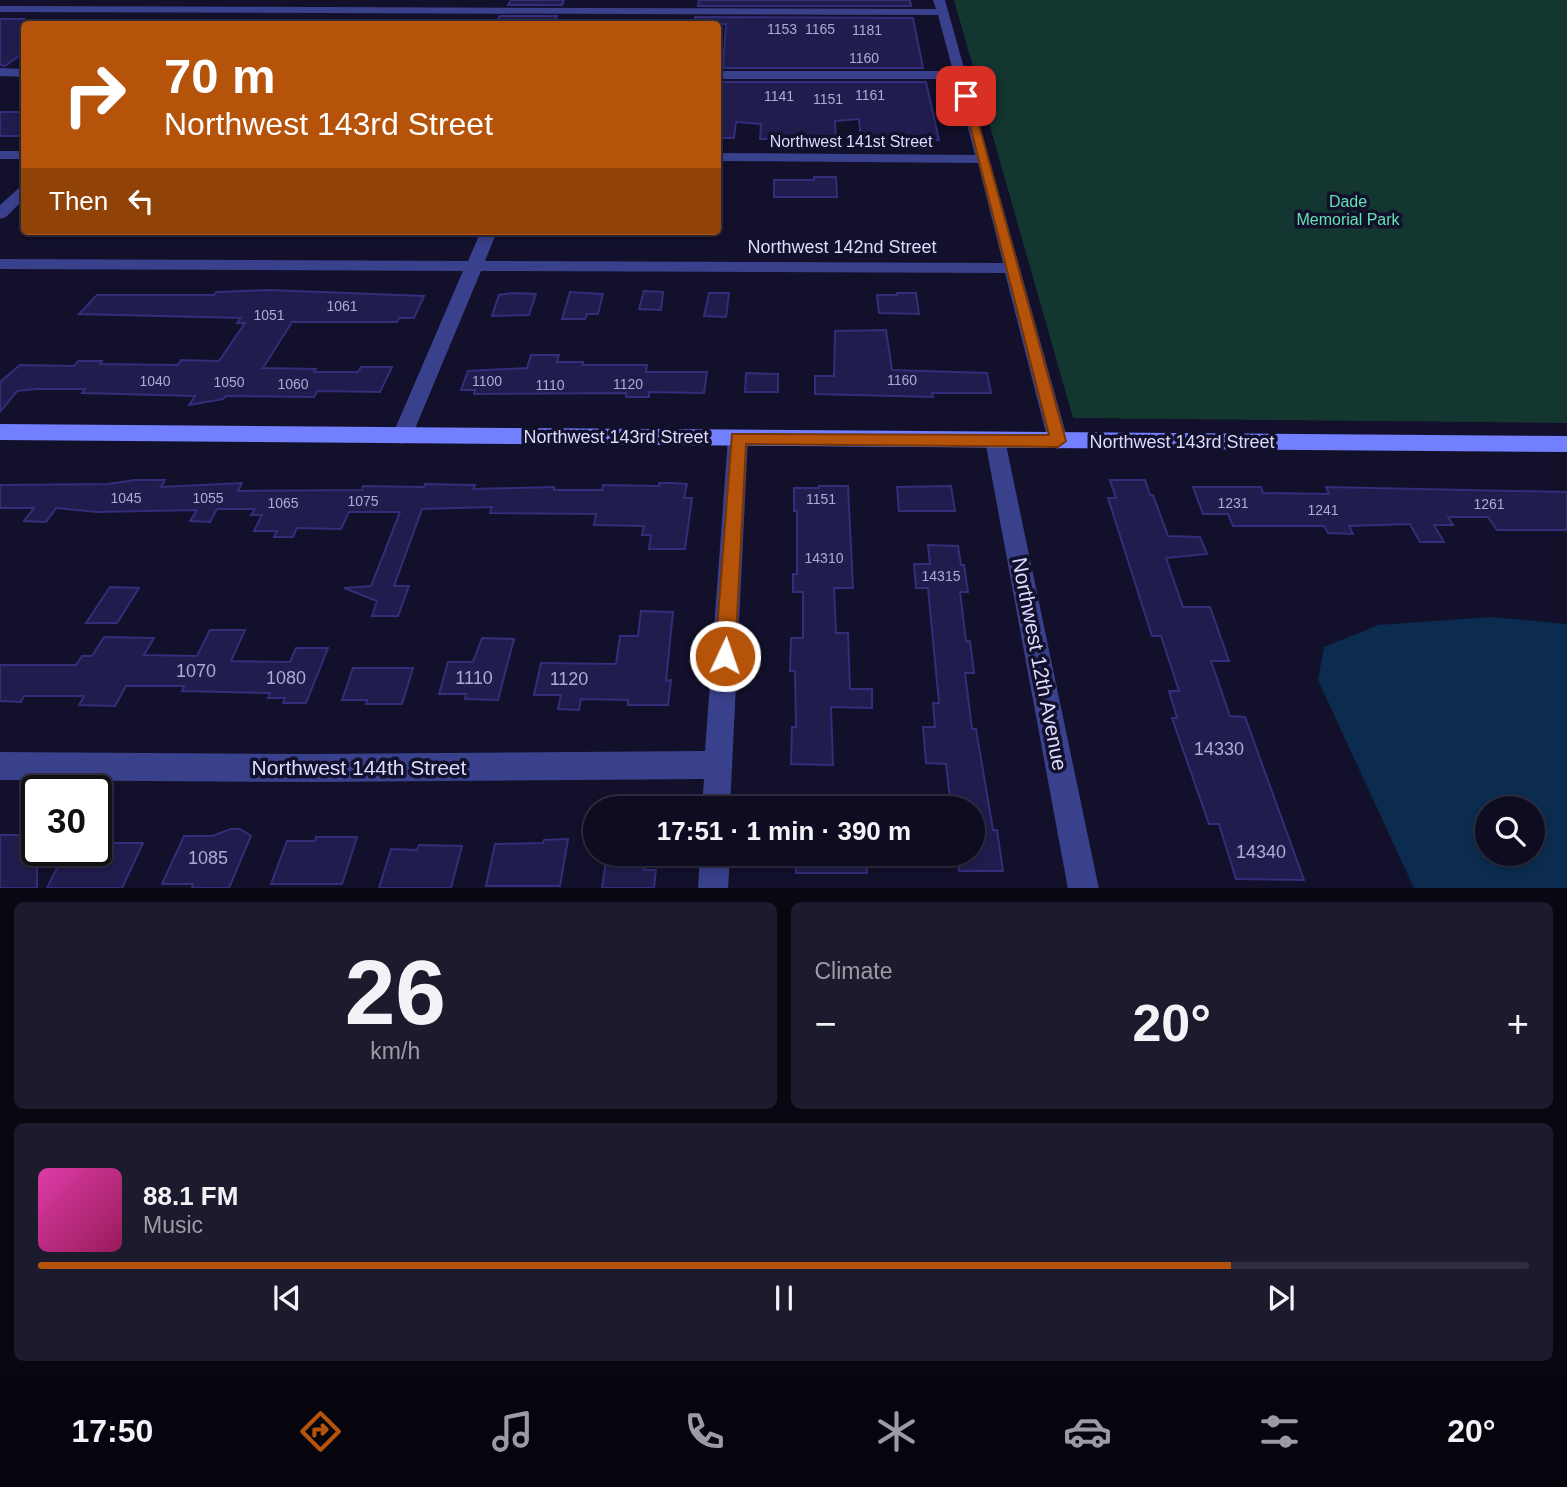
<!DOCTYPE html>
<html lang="en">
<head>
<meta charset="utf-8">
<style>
  :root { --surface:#0e0c20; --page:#1c1a2d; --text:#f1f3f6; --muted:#9b9ba5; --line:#2e2c3e; --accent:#b45309 }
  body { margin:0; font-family:Helvetica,sans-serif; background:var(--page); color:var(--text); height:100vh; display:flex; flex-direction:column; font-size:26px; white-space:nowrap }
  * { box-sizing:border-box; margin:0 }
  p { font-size:23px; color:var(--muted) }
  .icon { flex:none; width:38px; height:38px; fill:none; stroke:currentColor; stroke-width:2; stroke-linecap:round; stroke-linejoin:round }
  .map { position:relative; height:888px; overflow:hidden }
  .drawer { display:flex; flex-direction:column; gap:14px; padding:14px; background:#080712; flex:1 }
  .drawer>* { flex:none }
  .banner { position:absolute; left:21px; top:21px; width:700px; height:214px; border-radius:7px; box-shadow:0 4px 10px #0003,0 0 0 2px var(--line); background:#b45309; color:#fff; overflow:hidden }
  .controls { position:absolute; left:1475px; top:796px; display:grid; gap:14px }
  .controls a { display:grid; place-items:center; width:70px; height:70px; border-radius:50%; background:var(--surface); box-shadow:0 4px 10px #0003,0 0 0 2px var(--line); font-size:35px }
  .speed { position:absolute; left:21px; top:775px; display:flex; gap:14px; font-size:35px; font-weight:700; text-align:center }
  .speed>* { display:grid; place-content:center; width:91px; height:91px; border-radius:50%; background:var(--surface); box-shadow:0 4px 10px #0003,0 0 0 2px var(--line); line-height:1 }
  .speed .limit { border:4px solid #111; border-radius:10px; background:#fff; color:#111 }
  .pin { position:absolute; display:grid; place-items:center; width:60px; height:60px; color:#fff; margin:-30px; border-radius:14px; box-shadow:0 4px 10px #0006 }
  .me { position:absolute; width:77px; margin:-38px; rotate:3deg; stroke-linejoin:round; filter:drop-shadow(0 0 5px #0008) }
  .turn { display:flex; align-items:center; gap:24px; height:147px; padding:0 28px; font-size:32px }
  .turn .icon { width:91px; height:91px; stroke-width:2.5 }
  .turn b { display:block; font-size:49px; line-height:60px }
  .then { display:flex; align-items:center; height:66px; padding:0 28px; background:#0003; gap:14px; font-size:26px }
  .big { font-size:52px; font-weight:700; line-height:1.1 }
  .drawer .card { flex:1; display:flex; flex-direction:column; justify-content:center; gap:10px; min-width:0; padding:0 24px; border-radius:10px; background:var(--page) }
  .drawer .dial { align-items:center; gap:0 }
  .dial b { font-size:91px; line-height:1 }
  .song { display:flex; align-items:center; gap:21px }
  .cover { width:84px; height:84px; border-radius:10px; background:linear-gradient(135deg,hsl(320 70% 55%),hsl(330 70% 35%)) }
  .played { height:7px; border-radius:4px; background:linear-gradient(90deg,var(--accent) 80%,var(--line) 80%) }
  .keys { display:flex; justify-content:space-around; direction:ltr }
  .heat { display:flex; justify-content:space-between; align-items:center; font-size:38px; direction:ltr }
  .drawer .tiles { flex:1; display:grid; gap:14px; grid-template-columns:1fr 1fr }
  .card:last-child { grid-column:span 2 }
  .trip { position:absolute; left:583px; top:796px; width:402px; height:70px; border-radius:35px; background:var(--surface); box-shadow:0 4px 10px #0003,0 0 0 2px var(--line); font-weight:700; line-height:70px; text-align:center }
  .tab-bar { display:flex; height:112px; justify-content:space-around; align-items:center; background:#06050d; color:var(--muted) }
  .tab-bar .icon { width:49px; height:49px }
  .tab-bar .selected { color:var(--accent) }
  .tab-bar b { font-size:32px; color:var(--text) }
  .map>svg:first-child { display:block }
  .green { fill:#133630 }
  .water { fill:#0b2c4f; fill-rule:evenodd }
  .building { fill:#201c4d; stroke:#332d7a; stroke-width:2 }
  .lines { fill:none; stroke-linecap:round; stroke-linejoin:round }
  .street { fill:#3a418c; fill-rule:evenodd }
  .secondary { fill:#727fff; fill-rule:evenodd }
  .route { fill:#b45309; stroke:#753606; stroke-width:2 }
  .labels { text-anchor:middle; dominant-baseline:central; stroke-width:7; stroke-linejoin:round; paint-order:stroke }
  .number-label { font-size:14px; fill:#acabd2 }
  .far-street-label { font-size:16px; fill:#dbdbff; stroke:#12102b }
  .far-park-label { font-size:16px; fill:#61e4b4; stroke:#12102b }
  .street-label { font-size:18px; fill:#dbdbff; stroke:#12102b }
  .near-number-label { font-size:18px; fill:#acabd2 }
  .near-street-label { font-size:21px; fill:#dbdbff; stroke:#12102b }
</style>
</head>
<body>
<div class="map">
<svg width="1567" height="889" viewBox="0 0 1567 889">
  <rect width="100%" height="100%" fill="#12102b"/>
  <polygon class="green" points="954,0 1567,0 1567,423 1073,418"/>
  <path class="water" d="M1492 617 1567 624V888H1414L1318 680 1324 647 1378 625ZM1488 808H1533V854H1488Z"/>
  <g class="building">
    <polygon points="511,0 564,0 562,5 508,5"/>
    <polygon points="699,0 910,0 911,6 698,6"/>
    <polygon points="500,16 557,16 553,24 495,24"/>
    <polygon points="695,17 913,18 923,68 723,68 726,24 694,24"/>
    <polygon points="0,19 24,19 24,52 5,66 0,65"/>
    <polygon points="720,82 926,82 939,140 919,140 920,143 861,141 859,119 835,121 836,140 760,139 761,124 736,122 734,138 718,138"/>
    <rect x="0" y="112" width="24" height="24"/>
    <polygon points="814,177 836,177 837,197 774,197 774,180 814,180"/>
    <polygon points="269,290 424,296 414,318 399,318 397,322 292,322 263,368 316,369 314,372 358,372 361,367 392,367 380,392 317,391 314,397 226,396 223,399 189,405 195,396 82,393 85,389 37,389 17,391 0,412 0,382 20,365 74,366 78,361 102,361 100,364 178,365 181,360 219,361 245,323 237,323 241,318 79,314 97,295 214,295 216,292"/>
    <polygon points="644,291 663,292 661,310 639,309"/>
    <polygon points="570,292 603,294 598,314 587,314 585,319 562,319"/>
    <polygon points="512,293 536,294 529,315 492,316 499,295"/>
    <polygon points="709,293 729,293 726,317 704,316"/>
    <polygon points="897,293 916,293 919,314 879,313 877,295 897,295"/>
    <polygon points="886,330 892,370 987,373 991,393 932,393 933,397 815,394 815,376 834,376 835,331"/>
    <polygon points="531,355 559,355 557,362 583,362 583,365 647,365 646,372 707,372 704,393 649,392 649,397 626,397 626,393 474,394 475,390 461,390 468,371 527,368"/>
    <polygon points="746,373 778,374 778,392 745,392"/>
    <polygon points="135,480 165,480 161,487 242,483 238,491 362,490 363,486 424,487 425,484 475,485 473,489 554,487 554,490 602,490 603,485 659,486 659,483 673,483 687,484 684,498 692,498 685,549 649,549 651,535 642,535 644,526 594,525 596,514 490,513 492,507 422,509 394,586 409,586 398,616 372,616 377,601 344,588 371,586 400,512 349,512 341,529 297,528 293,537 274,537 277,531 254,531 262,515 251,515 255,509 217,509 210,522 190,521 197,510 97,512 56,508 46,522 24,521 34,508 0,508 0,485 108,484"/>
    <polygon points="1110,480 1145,480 1150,495 1153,495 1168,536 1200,537 1207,554 1166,558 1183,607 1210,607 1229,661 1211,661 1230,716 1245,717 1304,880 1236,879 1219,824 1209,824 1172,718 1177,718 1169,691 1179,691 1161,636 1152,636 1108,498 1116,498"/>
    <polygon points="819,486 848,486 853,588 834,588 836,633 848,633 850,689 872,689 872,708 831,707 833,765 791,764 792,727 796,727 795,671 790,671 791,638 803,638 803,592 793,592 793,574 797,574 797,511 794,511 794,488 819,488"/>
    <polygon points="951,486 955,511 899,511 897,487"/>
    <polygon points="1193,487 1261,487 1263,493 1329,494 1326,487 1567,492 1567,530 1497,530 1488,517 1448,517 1453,525 1434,525 1444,542 1420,542 1410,524 1349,526 1353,534 1328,533 1324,526 1233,526 1228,514 1203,514"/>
    <polygon points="928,545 958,546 961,565 964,565 968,592 960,592 966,641 970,641 974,673 965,673 972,729 976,729 993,830 997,830 1003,871 959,871 957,854 973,854 973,808 951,808 946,764 926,763 923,727 935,727 933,703 939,703 928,588 916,588 914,564 930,564"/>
    <polygon points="110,587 139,588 117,623 86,623"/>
    <polygon points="641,611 673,612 666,681 671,680 668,705 628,705 628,700 581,699 579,710 558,709 561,695 534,695 541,663 616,664 620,636 638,636"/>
    <polygon points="210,630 245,630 231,661 290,662 296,648 328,648 306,703 283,703 285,698 268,698 270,693 182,691 184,686 126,686 115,706 79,705 84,696 24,696 21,702 0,701 0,665 76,665 82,656 92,656 104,637 154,638 144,655 197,656"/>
    <polygon points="482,638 514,639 498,700 465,699 466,694 439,694 448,662 473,662"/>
    <polygon points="353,668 413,668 402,704 366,704 367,700 342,700"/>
    <polygon points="231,829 240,829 251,836 229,888 192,888 193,884 162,884 184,836 212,836"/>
    <rect x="0" y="835" width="37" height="53"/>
    <polygon points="316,837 357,837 342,884 271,884 287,841 315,841"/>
    <polygon points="568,839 560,886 486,886 495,844 543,843 544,840"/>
    <polygon points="103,843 143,843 122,888 47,888 66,850 96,850"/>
    <polygon points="419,845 462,846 451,888 379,888 391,849 417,850"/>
    <polygon points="607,854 646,854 644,870 656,870 654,888 602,888"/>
    <polygon points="796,854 866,854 867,873 796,873"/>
  </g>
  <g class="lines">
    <g class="street">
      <polygon points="933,0 945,0 1068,441 1065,446 1058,449 1051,446 1048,441 1005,273 481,271 412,436 409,441 402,444 395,441 392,436 463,271 0,269 0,259 468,261 481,231 497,231 485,261 1003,263 978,163 718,161 718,153 975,155 955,79 718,79 718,71 953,71 938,15 0,12 0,6 936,9"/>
      <polygon points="0,68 24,69 24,77 0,76"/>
      <rect x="0" y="151" width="24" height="8"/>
      <polygon points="24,186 24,199 6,217 0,219 0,205 19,188"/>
      <polygon points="738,430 745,433 748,438 730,808 702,808 704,779 312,782 0,780 0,752 312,754 705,751 728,438 731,433"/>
      <polygon points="995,432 1002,435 1005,440 1099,889 1068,889 985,440 988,435"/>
      <polygon points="700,854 730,854 728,889 698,889"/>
    </g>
    <polygon class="secondary" points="0,424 1567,436 1567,452 0,440"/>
  </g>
  <polygon class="route" points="962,94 971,96 1066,441 1058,447 746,444 735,656 732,662 725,665 718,662 715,656 732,434 1049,435"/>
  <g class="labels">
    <g class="number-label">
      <text x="782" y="29">1153</text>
      <text x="820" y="29">1165</text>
      <text x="867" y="30">1181</text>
      <text x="864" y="58">1160</text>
      <text x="870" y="95">1161</text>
      <text x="779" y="96">1141</text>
      <text x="828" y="99">1151</text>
      <text x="342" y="306">1061</text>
      <text x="269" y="315">1051</text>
      <text x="902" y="380">1160</text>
      <text x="155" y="381">1040</text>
      <text x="487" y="381">1100</text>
      <text x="229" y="382">1050</text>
      <text x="293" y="384">1060</text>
      <text x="628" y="384">1120</text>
      <text x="550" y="385">1110</text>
      <text x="126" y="498">1045</text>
      <text x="208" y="498">1055</text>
      <text x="821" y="499">1151</text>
      <text x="363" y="501">1075</text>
      <text x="283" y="503">1065</text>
      <text x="1233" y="503">1231</text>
      <text x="1489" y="504">1261</text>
      <text x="1323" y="510">1241</text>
      <text x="824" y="558">14310</text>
      <text x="941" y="576">14315</text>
    </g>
    <g class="far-street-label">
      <text x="851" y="141">Northwest 141st Street</text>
    </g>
    <g class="far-park-label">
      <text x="1348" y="201">Dade<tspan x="1348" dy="18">Memorial Park</tspan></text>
    </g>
    <g class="street-label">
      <text x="842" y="247">Northwest 142nd Street</text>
      <text x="616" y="437">Northwest 143rd Street</text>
      <text x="1182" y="442">Northwest 143rd Street</text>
    </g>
    <g class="near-number-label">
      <text x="196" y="671">1070</text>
      <text x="286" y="678">1080</text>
      <text x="474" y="678">1110</text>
      <text x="569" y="679">1120</text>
      <text x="1219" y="749">14330</text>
      <text x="1261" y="852">14340</text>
      <text x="208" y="858">1085</text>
    </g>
    <g class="near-street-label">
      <text transform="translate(1040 664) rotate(79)">Northwest 12th Avenue</text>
      <text x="359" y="767">Northwest 144th Street</text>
    </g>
  </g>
</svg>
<div class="controls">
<a><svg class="icon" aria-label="search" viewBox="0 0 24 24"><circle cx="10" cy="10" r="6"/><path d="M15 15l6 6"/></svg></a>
</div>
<div class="speed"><div class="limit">30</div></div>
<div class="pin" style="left:966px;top:96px;background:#d93025"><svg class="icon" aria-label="arrive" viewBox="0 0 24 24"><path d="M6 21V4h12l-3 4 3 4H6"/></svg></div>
<svg class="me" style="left:725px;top:656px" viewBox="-20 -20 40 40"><circle r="17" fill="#b45309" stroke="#fff" stroke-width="3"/><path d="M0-11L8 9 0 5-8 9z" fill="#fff"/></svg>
<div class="trip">17:51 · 1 min · 390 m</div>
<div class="banner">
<div class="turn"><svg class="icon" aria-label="right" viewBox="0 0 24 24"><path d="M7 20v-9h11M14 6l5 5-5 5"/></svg><div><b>70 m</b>Northwest 143rd Street</div></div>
<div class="then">Then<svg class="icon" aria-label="left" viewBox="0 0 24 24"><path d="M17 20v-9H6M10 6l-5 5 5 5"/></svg></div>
</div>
</div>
<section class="drawer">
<div class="tiles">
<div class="card dial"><b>26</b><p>km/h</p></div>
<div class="card"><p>Climate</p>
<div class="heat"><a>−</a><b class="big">20°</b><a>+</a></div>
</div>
<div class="card">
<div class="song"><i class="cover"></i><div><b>88.1 FM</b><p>Music</p></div></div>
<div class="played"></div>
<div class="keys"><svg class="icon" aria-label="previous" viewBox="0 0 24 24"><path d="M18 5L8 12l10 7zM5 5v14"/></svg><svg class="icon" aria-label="pause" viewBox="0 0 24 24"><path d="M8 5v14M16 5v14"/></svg><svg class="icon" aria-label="next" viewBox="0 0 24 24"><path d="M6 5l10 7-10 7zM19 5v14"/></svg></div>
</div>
</div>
</section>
<nav class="tab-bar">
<b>17:50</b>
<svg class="icon selected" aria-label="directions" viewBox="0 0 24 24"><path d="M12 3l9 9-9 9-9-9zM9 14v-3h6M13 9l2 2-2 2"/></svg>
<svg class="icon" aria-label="music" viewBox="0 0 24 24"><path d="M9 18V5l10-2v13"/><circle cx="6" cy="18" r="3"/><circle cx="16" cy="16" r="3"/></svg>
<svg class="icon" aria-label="phone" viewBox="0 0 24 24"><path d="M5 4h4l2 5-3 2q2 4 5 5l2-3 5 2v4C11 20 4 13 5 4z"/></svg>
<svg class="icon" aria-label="climate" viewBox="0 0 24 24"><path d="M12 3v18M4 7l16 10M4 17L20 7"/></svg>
<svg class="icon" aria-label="car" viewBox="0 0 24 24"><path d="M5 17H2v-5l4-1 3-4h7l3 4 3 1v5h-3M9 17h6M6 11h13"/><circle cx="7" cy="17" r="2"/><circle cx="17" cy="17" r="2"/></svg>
<svg class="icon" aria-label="filters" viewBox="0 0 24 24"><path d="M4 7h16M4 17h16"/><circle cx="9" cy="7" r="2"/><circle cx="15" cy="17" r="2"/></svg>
<b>20°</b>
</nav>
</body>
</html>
